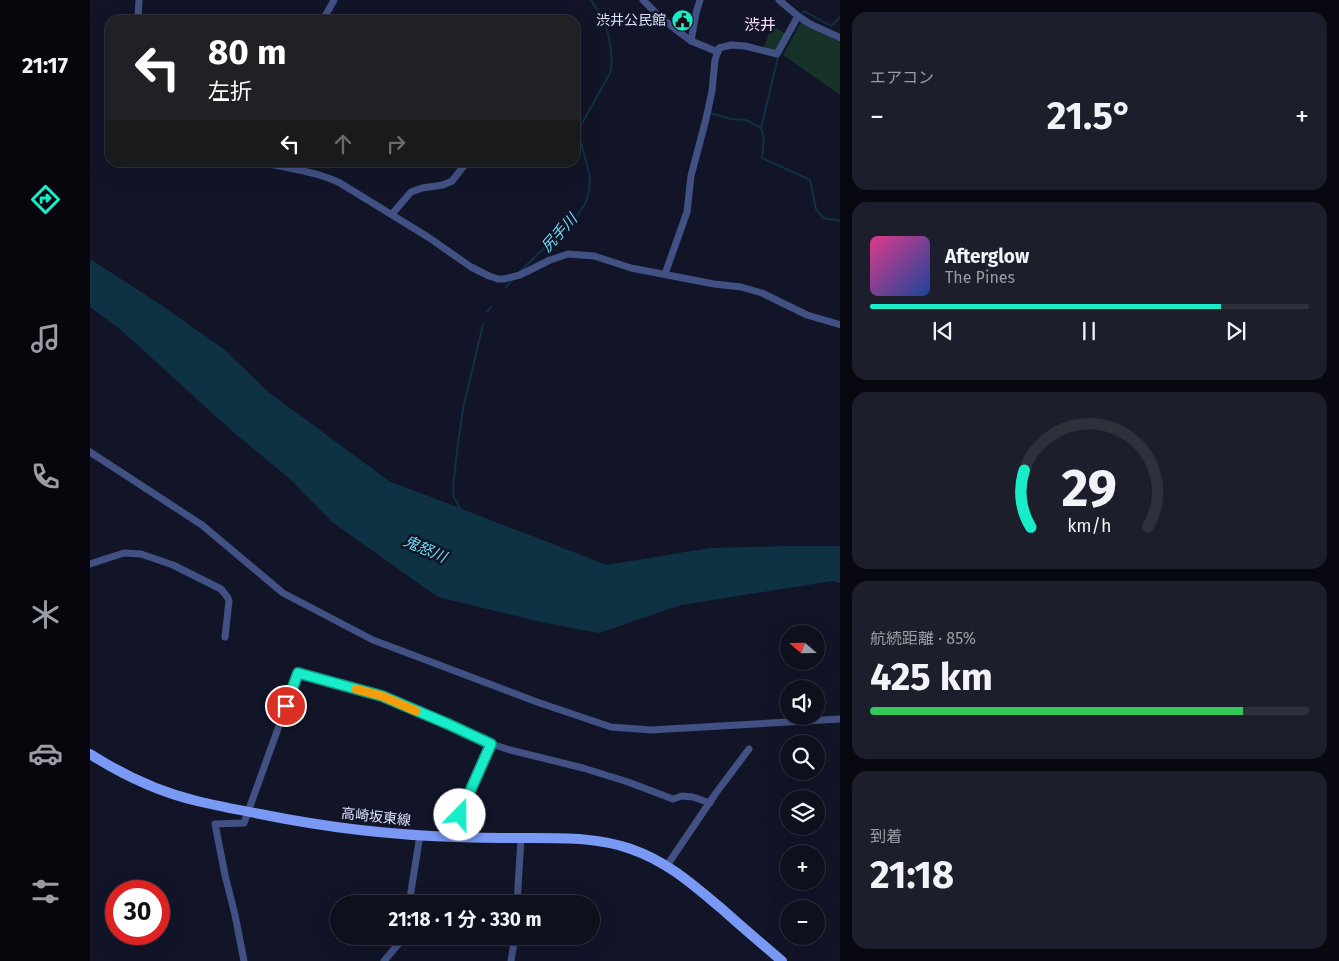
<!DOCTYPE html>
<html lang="ja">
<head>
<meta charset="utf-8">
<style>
  :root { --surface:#0e101e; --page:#1c1e2b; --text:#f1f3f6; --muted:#9b9da4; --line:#2e303c; --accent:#17edc8 }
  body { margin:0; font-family:"Fira Sans","Noto Sans JP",sans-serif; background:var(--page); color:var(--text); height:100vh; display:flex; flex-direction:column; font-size:19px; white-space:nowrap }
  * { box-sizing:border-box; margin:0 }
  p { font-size:16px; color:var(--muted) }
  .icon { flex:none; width:28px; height:28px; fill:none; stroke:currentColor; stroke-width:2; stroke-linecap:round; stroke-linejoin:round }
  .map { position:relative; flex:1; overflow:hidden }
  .panel { display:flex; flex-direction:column; gap:12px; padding:12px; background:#080910; width:499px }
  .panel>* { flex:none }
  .banner { position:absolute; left:15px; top:15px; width:475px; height:152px; border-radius:15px; box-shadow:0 5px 20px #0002,0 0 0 1px var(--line); background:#202124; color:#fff; overflow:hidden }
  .needle { width:32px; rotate:290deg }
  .tools { position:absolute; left:690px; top:625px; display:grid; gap:10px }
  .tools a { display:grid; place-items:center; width:45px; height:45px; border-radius:50%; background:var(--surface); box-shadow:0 5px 20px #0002,0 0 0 1px var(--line); font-size:25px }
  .speed { position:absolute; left:15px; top:880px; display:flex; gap:10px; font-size:25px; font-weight:700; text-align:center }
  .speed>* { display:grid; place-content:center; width:65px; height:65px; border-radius:50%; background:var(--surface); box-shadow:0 5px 20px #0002,0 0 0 1px var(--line); line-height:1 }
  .speed .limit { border:8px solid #d22; background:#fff; color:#111 }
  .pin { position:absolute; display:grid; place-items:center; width:42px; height:42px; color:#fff; margin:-21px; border:2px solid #fff; border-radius:50%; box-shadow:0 1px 5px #0007 }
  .me { position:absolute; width:55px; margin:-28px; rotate:22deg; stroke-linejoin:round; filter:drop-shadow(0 0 4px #0008) }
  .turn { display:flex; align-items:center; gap:18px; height:105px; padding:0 20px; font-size:22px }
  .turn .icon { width:65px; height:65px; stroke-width:2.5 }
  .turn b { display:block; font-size:35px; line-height:42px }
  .lanes { display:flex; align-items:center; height:48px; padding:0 20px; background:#0003; justify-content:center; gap:25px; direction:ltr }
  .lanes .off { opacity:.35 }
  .big { font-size:38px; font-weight:700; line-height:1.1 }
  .panel .tile { flex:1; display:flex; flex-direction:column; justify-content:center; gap:8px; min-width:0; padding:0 18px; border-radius:15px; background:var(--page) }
  .panel .dial { align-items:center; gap:0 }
  .dial svg { height:130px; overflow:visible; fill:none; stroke:var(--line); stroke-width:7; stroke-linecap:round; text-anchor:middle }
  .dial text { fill:var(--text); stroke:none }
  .song { display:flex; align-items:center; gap:15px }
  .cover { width:60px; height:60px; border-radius:8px; background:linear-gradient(135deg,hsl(330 70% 55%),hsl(220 70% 35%)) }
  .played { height:5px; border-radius:2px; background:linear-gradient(90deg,var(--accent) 80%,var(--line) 80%) }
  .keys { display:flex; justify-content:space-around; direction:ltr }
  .heat { display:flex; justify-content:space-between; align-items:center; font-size:28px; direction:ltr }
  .charge { height:8px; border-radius:4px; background:linear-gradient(90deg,#34c759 85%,var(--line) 0) }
  .trip { position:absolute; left:240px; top:895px; width:270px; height:50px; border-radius:25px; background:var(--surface); box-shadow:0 5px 20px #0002,0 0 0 1px var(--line); font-weight:700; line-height:50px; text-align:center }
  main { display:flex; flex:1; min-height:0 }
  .dock { display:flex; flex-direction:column; width:90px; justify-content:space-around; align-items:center; background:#06060c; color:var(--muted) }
  .dock .icon { width:35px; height:35px }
  .dock .active { color:var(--accent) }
  .dock b { font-size:22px; color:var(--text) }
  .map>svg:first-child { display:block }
  .green { fill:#163229 }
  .water { fill:#0f3144 }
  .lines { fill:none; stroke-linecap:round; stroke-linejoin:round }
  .stream { stroke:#0f3144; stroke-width:2 }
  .street { stroke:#415183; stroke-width:7 }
  .secondary { stroke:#7a99f5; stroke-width:10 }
  .route-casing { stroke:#0f9a82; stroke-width:12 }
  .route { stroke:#17edc8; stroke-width:9 }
  .slow { stroke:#f59e0b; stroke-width:9 }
  .labels { text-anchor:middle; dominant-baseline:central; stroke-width:5; stroke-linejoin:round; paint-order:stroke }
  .poi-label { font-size:14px; fill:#dce1fc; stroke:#121528; text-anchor:end }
  .street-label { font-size:14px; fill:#dce1fc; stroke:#121528 }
  .water-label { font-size:15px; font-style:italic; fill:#72dcf4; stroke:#121528 }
  .quarter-label { font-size:16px; fill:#fcdefa; stroke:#121528 }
</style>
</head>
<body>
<main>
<nav class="dock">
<b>21:17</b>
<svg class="icon active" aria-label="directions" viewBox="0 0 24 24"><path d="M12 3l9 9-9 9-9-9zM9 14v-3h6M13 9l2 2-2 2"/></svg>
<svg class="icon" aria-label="music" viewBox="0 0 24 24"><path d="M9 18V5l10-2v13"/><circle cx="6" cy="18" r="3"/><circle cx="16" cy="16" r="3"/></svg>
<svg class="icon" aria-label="phone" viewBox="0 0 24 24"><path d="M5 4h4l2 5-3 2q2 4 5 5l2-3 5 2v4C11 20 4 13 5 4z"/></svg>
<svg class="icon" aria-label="climate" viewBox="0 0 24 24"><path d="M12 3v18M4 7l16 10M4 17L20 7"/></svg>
<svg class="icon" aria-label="car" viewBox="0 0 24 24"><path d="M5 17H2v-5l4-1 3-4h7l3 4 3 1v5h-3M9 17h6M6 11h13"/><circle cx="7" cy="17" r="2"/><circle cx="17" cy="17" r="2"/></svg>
<svg class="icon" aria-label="filters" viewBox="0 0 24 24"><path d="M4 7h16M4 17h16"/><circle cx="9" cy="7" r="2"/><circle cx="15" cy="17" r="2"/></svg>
</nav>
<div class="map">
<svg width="751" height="961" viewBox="0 0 751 961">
  <rect width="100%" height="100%" fill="#121528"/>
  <g class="green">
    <polygon points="711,22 719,27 750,42 750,95 693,55"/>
    <polygon points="682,26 697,34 687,51 673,49"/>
  </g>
  <polygon class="water" points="0,259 68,303 135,350 177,391 299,481 517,565 620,548 698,546 750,546 750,583 742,581 591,605 509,633 451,622 348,597 242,522 200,479 142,431 30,329 0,307"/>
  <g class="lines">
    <g class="stream">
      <polyline points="713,13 714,11 741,26 751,16"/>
      <polyline points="621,111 620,113 641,119 656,120 671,128 674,137 672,158 720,180 726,209 733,218 751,221"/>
      <polyline points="671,128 688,57"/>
      <path d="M428 273 485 219 495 204 499 192 500 176 490 139 491 125 520 73C524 60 519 33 514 21 511 13 505 7 501 0"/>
      <polyline points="416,287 422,280"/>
      <polyline points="397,312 401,307"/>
      <polyline points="371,510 364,497 363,487 368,444 373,409 393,324"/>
    </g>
    <g class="street">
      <polyline points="49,0 48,16 51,20"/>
      <polyline points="553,0 572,19 601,41 628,52"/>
      <polyline points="689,0 708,16 720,24 751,38"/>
      <polyline points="233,20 244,0"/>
      <polyline points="601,41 606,13 610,0"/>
      <path d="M173 162C199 169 225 171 250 183L338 237 381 267 399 276 408 279H414L430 275 460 260 478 254 504 256 541 268 624 284 651 287 672 293 717 315 751 325"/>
      <polyline points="302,214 321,192 332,188 353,185 362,181 377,162"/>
      <polyline points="575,274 597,212 601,176 616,119 622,91 625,60 629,48 641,45 655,46 687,54 708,16"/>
      <polyline points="0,452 112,525 193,593 283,640 447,702 521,727 561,730 751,719"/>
      <polyline points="0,564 34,553 51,554 83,565 131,589 138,598 139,601 135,637"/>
      <polyline points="401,744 420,750 493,768 538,782 583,799 592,796 603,797 620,803"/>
      <polyline points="578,866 580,861 626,793 659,749"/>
      <polyline points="319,904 330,835"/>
      <polyline points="427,904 431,838"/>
      <polyline points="154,961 145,915 135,875 125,824 154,823 208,673 292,697 358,724 401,744 370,815 365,837"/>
      <polyline points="294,961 311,941 312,936"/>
      <polyline points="421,961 425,936"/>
    </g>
    <path class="secondary" d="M0 754C33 775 69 792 107 801 128 806 149 810 170 814 234 827 299 835 365 837 391 838 418 838 444 838 477 838 510 838 541 849 578 862 602 884 632 909 652 927 672 944 692 961"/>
  </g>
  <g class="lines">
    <defs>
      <polyline id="route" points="196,706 208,673 292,696 358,724 401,744 381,789 370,815"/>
    </defs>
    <use href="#route" class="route-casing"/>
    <use href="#route" class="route"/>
    <polyline class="slow" points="266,689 292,696 326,711"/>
  </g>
  <defs>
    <symbol id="civic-disc" viewBox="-11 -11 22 22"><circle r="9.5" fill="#17edc8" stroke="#121528"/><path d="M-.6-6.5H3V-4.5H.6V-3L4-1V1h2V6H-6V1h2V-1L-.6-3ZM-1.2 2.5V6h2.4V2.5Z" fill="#111"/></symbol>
  </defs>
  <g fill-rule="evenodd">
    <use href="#civic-disc" x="580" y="8" width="25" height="25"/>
  </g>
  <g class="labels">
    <g class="poi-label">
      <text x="576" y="20">渋井公民館</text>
    </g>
    <g class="street-label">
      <text transform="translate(286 817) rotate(6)">高崎坂東線</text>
    </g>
    <g class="water-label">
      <text transform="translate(469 233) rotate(-48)">尻手川</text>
      <text transform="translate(335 549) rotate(24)">鬼怒川</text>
    </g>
    <g class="quarter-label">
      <text x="670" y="24">渋井</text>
    </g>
  </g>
</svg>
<div class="tools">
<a><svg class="needle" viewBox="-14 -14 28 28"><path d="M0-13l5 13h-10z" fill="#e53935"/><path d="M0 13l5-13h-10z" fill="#9b9da4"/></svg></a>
<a><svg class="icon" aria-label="sound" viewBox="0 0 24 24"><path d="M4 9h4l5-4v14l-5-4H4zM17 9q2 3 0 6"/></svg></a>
<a><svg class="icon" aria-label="search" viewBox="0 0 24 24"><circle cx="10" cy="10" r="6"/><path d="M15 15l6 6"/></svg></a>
<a><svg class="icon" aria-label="layers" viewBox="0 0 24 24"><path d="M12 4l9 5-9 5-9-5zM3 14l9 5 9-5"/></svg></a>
<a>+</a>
<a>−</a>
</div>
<div class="speed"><div class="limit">30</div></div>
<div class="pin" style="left:196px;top:706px;background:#d93025"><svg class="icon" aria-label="arrive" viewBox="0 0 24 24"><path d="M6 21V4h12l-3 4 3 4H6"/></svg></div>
<svg class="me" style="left:370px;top:815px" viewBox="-20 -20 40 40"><circle r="19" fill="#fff"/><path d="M0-13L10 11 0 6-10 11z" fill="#17edc8"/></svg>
<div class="trip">21:18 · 1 分 · 330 m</div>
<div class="banner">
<div class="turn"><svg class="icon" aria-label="left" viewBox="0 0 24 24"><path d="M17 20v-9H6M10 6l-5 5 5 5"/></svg><div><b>80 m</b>左折</div></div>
<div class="lanes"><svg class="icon" aria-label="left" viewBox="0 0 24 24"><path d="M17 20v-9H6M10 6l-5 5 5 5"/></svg><svg class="icon off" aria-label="ahead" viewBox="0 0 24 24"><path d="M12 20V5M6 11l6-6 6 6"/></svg><svg class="icon off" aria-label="right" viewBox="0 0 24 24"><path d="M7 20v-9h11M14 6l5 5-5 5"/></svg></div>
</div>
</div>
<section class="panel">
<div class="tile"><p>エアコン</p>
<div class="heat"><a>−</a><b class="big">21.5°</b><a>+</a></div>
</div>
<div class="tile">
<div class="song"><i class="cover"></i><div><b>Afterglow</b><p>The Pines</p></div></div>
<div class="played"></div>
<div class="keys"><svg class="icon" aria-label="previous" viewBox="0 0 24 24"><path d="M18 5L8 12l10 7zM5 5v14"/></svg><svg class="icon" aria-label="pause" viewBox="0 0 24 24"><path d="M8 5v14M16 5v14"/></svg><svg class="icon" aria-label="next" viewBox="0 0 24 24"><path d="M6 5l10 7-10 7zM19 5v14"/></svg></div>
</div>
<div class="tile dial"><svg viewBox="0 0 100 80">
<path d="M14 69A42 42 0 1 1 86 69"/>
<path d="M14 69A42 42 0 0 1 10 34" stroke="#17edc8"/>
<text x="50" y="56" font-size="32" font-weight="700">29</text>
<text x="50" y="72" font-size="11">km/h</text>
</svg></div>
<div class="tile"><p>航続距離 · 85%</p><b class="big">425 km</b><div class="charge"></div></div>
<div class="tile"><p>到着</p><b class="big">21:18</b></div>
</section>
</main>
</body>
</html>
